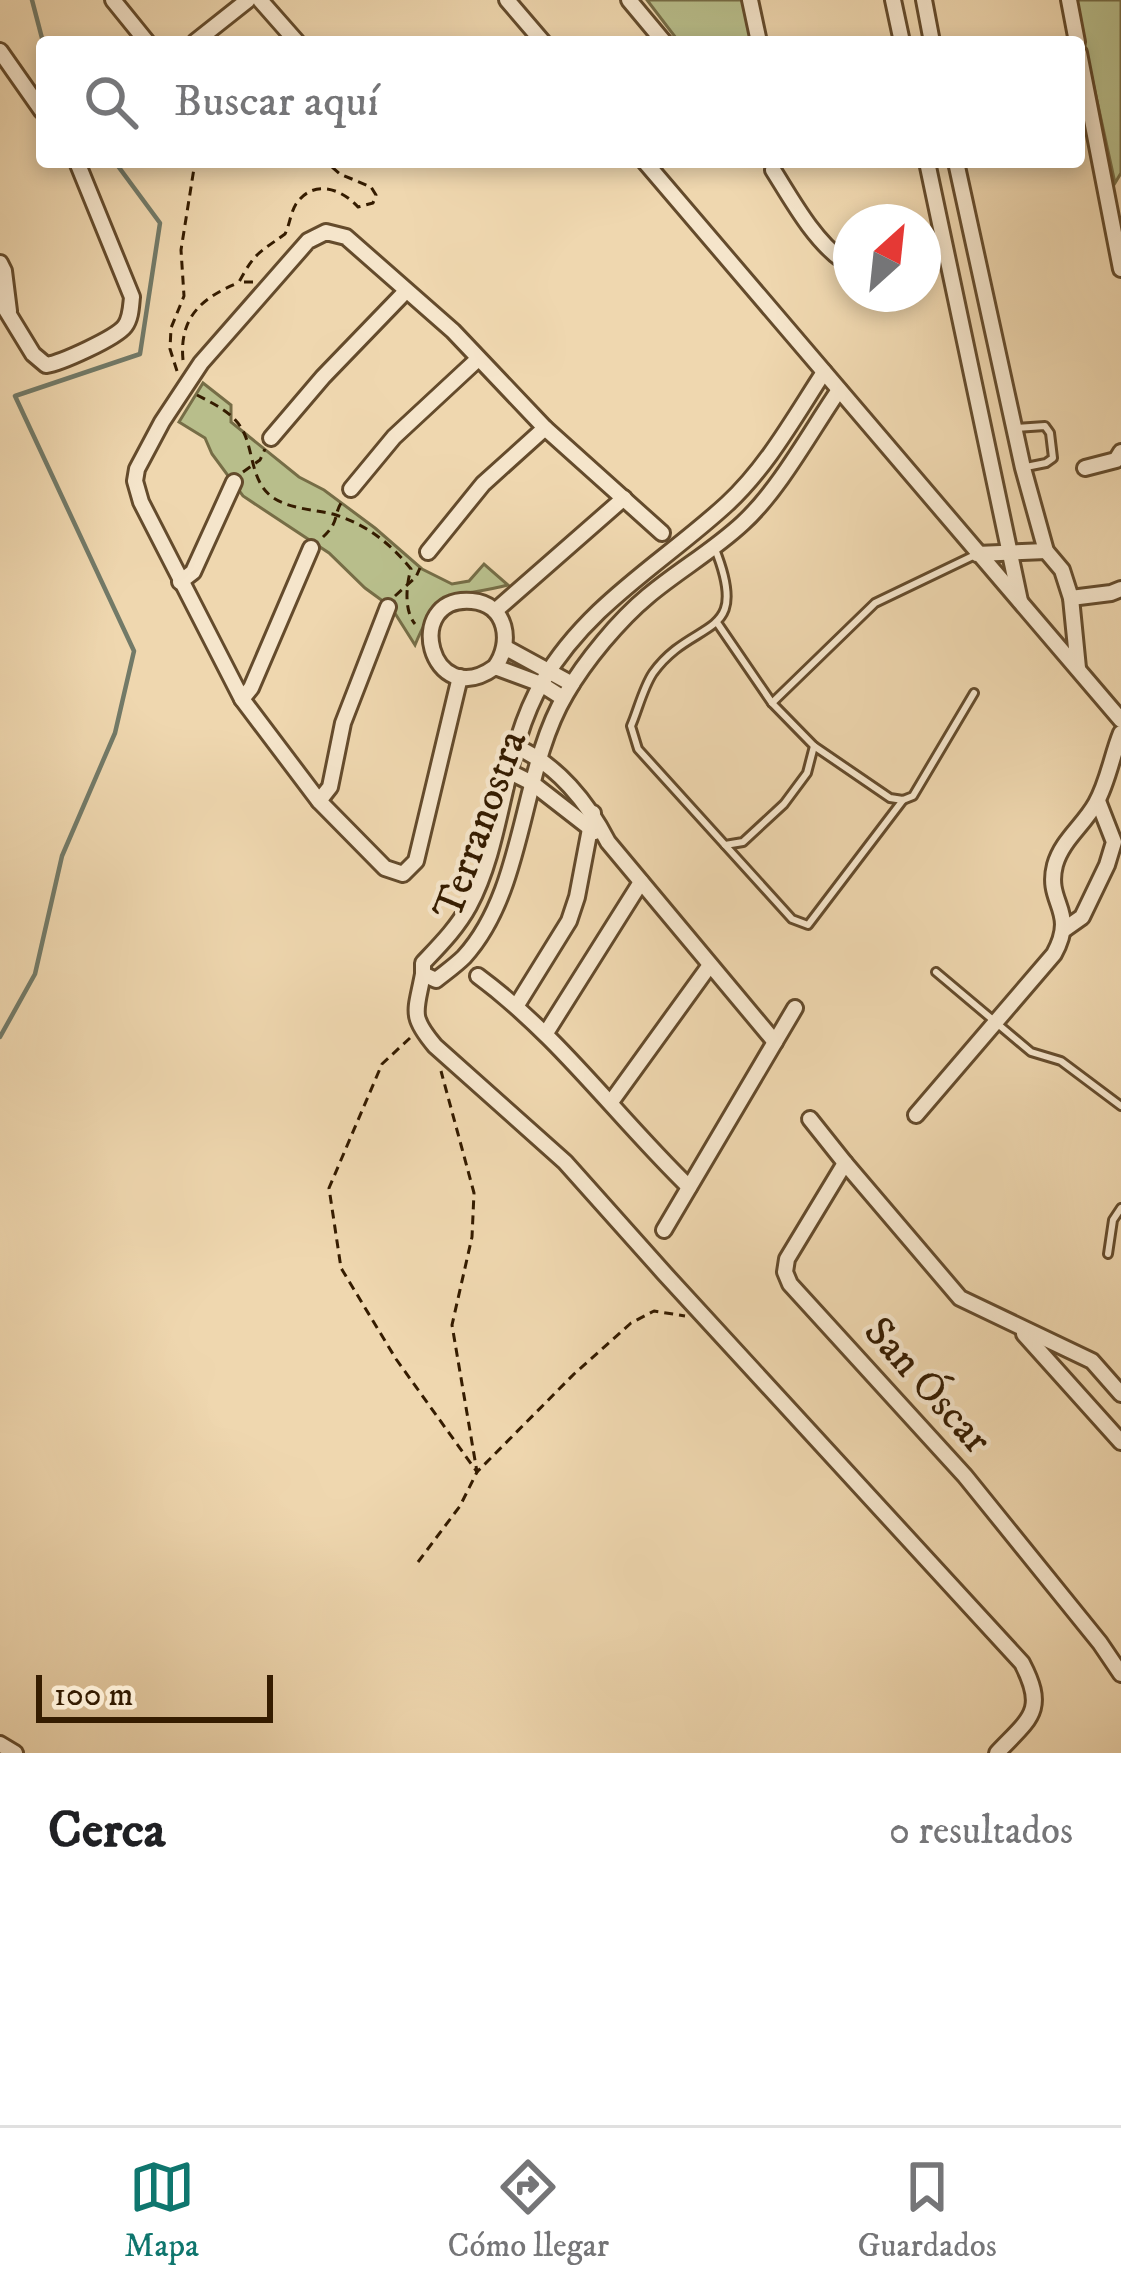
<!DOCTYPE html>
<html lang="es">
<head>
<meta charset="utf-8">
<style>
  :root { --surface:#fff; --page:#f2f2f2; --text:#202124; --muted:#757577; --line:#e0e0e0; --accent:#0f766e }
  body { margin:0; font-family:"IM FELL DW Pica",serif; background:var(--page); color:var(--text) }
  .compass { position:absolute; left:833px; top:204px; width:108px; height:108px; border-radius:50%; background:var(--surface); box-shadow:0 6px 18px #0003; rotate:27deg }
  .scale { position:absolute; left:36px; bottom:30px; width:237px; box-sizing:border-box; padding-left:12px; border:6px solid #351c00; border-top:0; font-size:33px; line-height:42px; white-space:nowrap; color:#351c00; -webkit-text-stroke:9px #f5e5cb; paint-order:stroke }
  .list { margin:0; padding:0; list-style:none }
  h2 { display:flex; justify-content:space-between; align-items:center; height:156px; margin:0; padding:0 48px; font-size:51px }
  h2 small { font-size:39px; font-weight:400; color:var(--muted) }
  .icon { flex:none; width:66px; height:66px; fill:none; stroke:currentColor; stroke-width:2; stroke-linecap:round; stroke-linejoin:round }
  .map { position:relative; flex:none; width:1121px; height:1753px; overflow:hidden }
  .search { position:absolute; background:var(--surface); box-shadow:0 6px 18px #0003; left:36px; right:36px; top:36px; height:132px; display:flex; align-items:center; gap:30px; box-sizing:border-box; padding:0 42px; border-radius:12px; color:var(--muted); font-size:45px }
  .sheet { height:372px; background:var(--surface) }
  nav { display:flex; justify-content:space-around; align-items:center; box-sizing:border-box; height:168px; border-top:3px solid var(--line); background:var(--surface); font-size:33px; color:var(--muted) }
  nav a { display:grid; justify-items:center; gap:6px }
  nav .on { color:var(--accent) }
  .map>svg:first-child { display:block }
  .green { fill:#b8be8b; stroke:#766d46; stroke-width:3 }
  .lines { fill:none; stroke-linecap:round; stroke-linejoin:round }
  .stream { stroke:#727a68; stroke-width:4.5 }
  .lane-casing { stroke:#644b2c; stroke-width:12 }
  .street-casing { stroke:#644b2c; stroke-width:20 }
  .path { stroke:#351c00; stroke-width:3; stroke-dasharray:9 6; stroke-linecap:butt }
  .lane { stroke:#f5e5cb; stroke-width:6 }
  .street { stroke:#f5e5cb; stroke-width:14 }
  .labels { text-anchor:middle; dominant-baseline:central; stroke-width:9; stroke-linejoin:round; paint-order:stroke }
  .street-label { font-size:42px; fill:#351c00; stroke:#f5e5cb }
</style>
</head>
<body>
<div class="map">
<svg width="1121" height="1753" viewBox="0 0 1121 1753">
  <rect width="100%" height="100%" fill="#efd7af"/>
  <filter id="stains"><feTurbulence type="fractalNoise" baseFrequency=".00167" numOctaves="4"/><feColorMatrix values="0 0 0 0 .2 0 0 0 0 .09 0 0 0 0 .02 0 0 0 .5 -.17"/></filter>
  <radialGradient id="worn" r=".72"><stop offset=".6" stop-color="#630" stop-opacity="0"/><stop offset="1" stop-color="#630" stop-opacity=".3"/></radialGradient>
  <g class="green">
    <polygon points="647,0 743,0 752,42 679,42"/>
    <polygon points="1075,0 1121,0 1121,173 1115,183"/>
    <path d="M203 383 231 405V422L299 477 324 490 375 528 422 569 452 584 469 581 484 564 508 585C452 600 440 583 415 645L391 607 365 588 329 553 243 496 212 454 205 438 179 422Z"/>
  </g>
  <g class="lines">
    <g class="stream">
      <polyline points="32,0 43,42"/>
      <polyline points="0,1037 35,974 62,856 115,733 134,651 15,396 140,354 160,223 115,162"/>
    </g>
    <defs>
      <g id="lane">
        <polyline points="1015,428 1045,426 1050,433 1053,458 1046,463 1026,467"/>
        <path d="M715 549C752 642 694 616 653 673 643 688 638 710 631 726L638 749 725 845 743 842 784 804 807 773 814 746 772 703 718 624"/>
        <polyline points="772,703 875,603 975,555"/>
        <polyline points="814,746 890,798 903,800 913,796 974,693"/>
        <polyline points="725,845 792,919 808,925 903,800"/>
        <polyline points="936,972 1031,1052 1061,1061 1121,1106"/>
        <polyline points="1108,1254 1113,1220 1121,1208"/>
      </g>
      <g id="street">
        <polyline points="113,0 147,42"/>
        <polyline points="260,0 297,42"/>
        <polyline points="507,0 543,42"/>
        <polyline points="629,0 664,42"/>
        <polyline points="750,0 759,42"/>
        <polyline points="893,0 902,42"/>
        <polyline points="924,0 932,42"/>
        <polyline points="1069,0 1077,42"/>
        <polyline points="195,42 248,0"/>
        <polyline points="0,51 42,111"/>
        <polyline points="1079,53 1121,269"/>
        <polyline points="645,162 1121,720"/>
        <polyline points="927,162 1020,601"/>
        <polyline points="956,162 1023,468 1046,551 1062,570 1071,598 1078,668"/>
        <path d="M773 170C792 200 813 239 842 260L851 258"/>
        <polyline points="0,263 4,271 9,311"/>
        <path d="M0 300 33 354 46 365C61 363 116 338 125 326 131 318 131 306 132 297L77 162"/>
        <path d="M824 372C794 418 767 467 727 504 664 562 587 605 543 681 502 750 505 839 469 906 457 928 440 945 423 963V974L436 980C446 972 456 965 464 957 526 889 520 771 566 694 585 661 619 620 648 596 679 570 713 551 743 523 779 490 811 431 839 390"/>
        <polyline points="271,438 323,377 406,291"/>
        <polyline points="1085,468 1116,460 1121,452"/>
        <polyline points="351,489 394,437 478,359"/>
        <polyline points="428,552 483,484 545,428"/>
        <polyline points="977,554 1046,551"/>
        <polyline points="180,582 193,572 234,482"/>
        <polyline points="1071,598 1111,593 1121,589"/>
        <polyline points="495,611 624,498"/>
        <polyline points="506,648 572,684"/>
        <path d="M495 667C513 643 507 604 472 601 401 595 430 714 495 667L541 684 563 698"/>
        <polyline points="460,677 416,861 403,874 385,868 319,801 242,699 141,502 135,481 137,469 162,422 201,363 308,241 326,232 346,237 453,331 545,428 662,533"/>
        <polyline points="242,699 251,688 311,548"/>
        <path d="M516 747C557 764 588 803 608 842L775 1042"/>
        <polyline points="508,771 532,783 595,832"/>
        <polyline points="319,801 330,787 343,723 388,607"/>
        <polyline points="1065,929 1082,917 1107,865 1114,842 1098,801"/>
        <path d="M423 974C416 1012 409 1015 435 1046L565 1162 664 1273 1022 1663C1047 1711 1030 1718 997 1753"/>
        <path d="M478 976C559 1036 617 1117 689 1187"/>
        <polyline points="517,1005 569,921 577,897 593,813"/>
        <polyline points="546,1033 641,882"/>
        <polyline points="611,1102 710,965"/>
        <path d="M916 1115 1054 954C1078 910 1045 904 1055 865 1062 840 1084 825 1096 803 1108 782 1112 755 1121 733"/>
        <polyline points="810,1119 845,1163"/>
        <polyline points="664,1230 795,1008"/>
        <polyline points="1024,1334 1121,1442"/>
        <polyline points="1121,1394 1092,1361 960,1298 845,1163 787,1259 785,1272 790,1284 965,1476 1100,1643 1121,1674"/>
        <polyline points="0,1744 15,1753"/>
      </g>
    </defs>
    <use href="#lane" class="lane-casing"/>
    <use href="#street" class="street-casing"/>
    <g class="path">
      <path d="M253 282H239C255 252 259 253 285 234 290 224 290 214 296 204 313 179 341 188 358 207L373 203 376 195 371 187 340 174 326 162"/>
      <path d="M183 360C179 318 201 298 238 283"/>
      <polyline points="177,371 170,349 171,328 184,296 181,250 195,162"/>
      <path d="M197 395C214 404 232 412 242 429 254 450 250 480 272 497 291 510 315 509 336 515 367 525 391 544 411 569 406 585 404 611 415 624"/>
      <polyline points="243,472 260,460 265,449"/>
      <path d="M323 537C341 520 332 516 343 500"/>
      <polyline points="395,596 416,577 420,568"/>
      <polyline points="410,1038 382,1064 329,1188 341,1268 396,1359 477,1472 574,1374 631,1323 654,1311 685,1316"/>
      <polyline points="418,1562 460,1506 477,1472 452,1325 472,1237 474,1193 441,1071"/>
    </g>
    <use href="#lane" class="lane"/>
    <use href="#street" class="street"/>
  </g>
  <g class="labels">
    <g class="street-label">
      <text transform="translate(481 825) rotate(-70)">Terranostra</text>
      <text transform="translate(927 1386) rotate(48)">San Óscar</text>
    </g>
  </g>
  <rect width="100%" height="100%" filter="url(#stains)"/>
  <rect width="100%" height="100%" fill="url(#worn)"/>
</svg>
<svg class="compass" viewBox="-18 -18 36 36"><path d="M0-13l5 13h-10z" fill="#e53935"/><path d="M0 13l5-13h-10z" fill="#757577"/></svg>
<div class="scale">100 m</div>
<div class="search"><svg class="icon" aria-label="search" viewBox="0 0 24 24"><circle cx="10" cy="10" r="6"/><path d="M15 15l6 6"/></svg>Buscar aquí</div>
</div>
<section class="sheet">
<h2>Cerca<small>0 resultados</small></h2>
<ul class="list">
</ul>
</section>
<nav>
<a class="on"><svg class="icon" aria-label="map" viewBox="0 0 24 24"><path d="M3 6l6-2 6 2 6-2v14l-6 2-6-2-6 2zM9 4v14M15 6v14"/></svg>Mapa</a>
<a><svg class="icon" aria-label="directions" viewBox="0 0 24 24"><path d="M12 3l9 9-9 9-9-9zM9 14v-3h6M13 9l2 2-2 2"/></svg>Cómo llegar</a>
<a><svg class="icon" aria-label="saved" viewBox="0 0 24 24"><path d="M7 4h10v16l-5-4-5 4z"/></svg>Guardados</a>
</nav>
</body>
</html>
